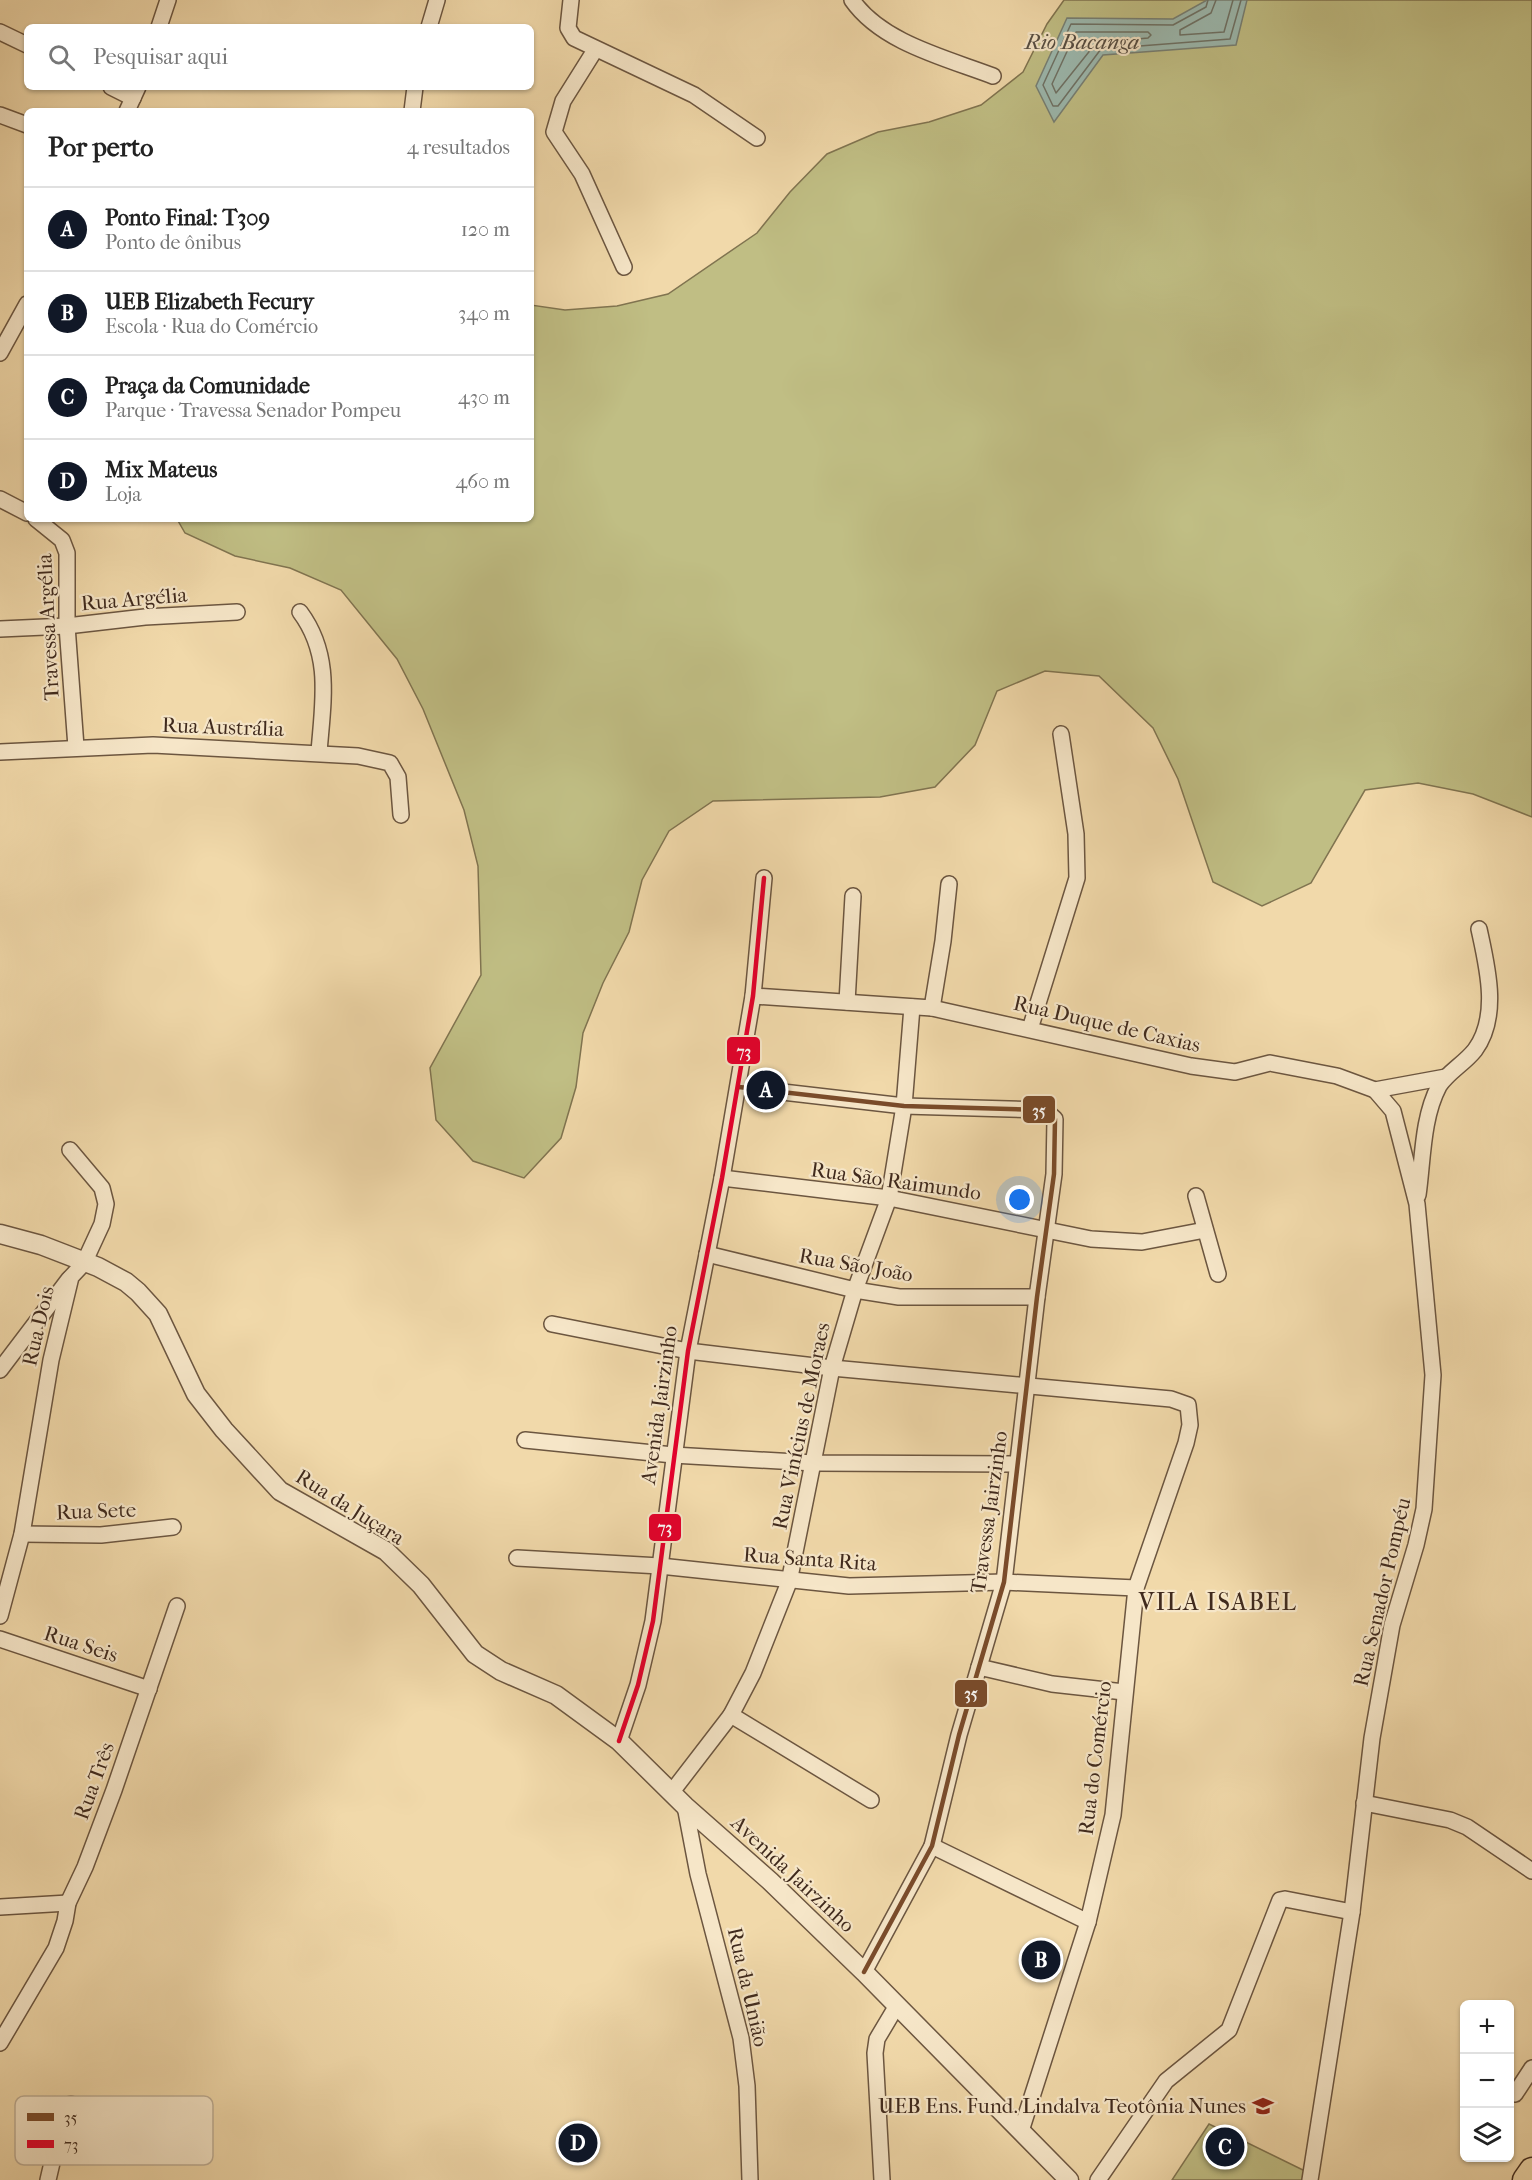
<!DOCTYPE html>
<html lang="pt">
<head>
<meta charset="utf-8">
<style>
  :root { --surface:#fff; --page:#f6f6f6; --text:#222; --muted:#767676; --line:#e0e0e0; --accent:#111827 }
  body { margin:0; font-family:"IM FELL French Canon",serif; background:var(--page); color:var(--text) }
  .controls { position:absolute; right:18px; bottom:18px; display:grid; overflow:hidden; border-radius:9px; box-shadow:0 2px 4px #0004 }
  .controls button { width:54px; height:54px; display:grid; place-items:center; padding:0; border:0; border-bottom:2px solid var(--line); background:var(--surface); color:var(--text); font:30px sans-serif }
  .you { position:absolute; left:1020px; top:1200px; width:21px; height:21px; margin:-15px; border:4px solid #fff; border-radius:50%; background:#1a73e8; box-shadow:0 0 0 9px #1a73e833 }
  .badge { display:grid; place-items:center; width:39px; height:39px; border-radius:50%; background:var(--accent); color:#fff; font-size:20px; font-weight:700 }
  .pin { position:absolute; translate:-50% -50%; border:3px solid #fff; box-shadow:0 2px 6px #0006 }
  .list { margin:0; padding:0; list-style:none }
  h2 { display:flex; justify-content:space-between; align-items:center; height:78px; margin:0; padding:0 24px; font-size:26px }
  h2 small { font-size:20px; font-weight:400; color:var(--muted) }
  .list li { display:grid; grid-template-columns:39px 1fr auto; gap:18px; align-items:center; box-sizing:border-box; height:84px; padding:0 24px; border-top:2px solid var(--line) }
  .list b { display:block; font-size:22px; white-space:nowrap }
  .list p { margin:0; font-size:20px; white-space:nowrap; color:var(--muted) }
  .list em { font-size:20px; font-style:normal; color:var(--muted) }
  .icon { flex:none; width:33px; height:33px; fill:none; stroke:currentColor; stroke-width:2; stroke-linecap:round; stroke-linejoin:round }
  .map { position:relative; flex:none; width:1532px; height:2180px; overflow:hidden }
  .search { position:absolute; background:var(--surface); box-shadow:0 2px 4px #0004; left:24px; top:24px; width:510px; height:66px; display:flex; align-items:center; gap:15px; box-sizing:border-box; padding:0 21px; border-radius:9px; color:var(--muted); font-size:22px }
  .panel { position:absolute; background:var(--surface); box-shadow:0 2px 4px #0004; left:24px; top:108px; width:510px; height:414px; border-radius:9px }
  .map>svg:first-child { display:block }
  .green { fill:#c0be84; stroke:#807450; stroke-width:1.5 }
  .water { fill:#9cb9af; stroke:#778075; stroke-width:1.5 }
  .lines { fill:none; stroke-linecap:round; stroke-linejoin:round }
  .shore { stroke:#6e7266; stroke-width:1.5 }
  .minor-casing { stroke:#6c5640; stroke-width:18 }
  .tertiary-casing { stroke:#6c5640; stroke-width:21 }
  .trunk-casing { stroke:#402a1d; stroke-width:27 }
  .minor { stroke:#f6e6c8; stroke-width:15 }
  .tertiary { stroke:#f6e6c8; stroke-width:18 }
  .trunk { stroke:#f1d9aa; stroke-width:24 }
  .bus-1-casing { stroke:#f6e6c8; stroke-width:9 }
  .bus-2-casing { stroke:#f6e6c8; stroke-width:9 }
  .bus-1 { stroke:#7a4b2a; stroke-width:4.5 }
  .bus-2 { stroke:#e4002b; stroke-width:4.5 }
  .labels { text-anchor:middle; dominant-baseline:central; stroke-width:4.5; stroke-linejoin:round; paint-order:stroke }
  .street-label { font-size:21px; fill:#402a1d; stroke:#f6e6c8 }
  .poi-label { font-size:21px; fill:#402a1d; stroke:#f6e6c8; text-anchor:end }
  .water-label { font-size:22px; font-style:italic; fill:#574e42; stroke:#f6e6c8 }
  .quarter-label { font-size:24px; letter-spacing:1.5px; fill:#402a1d; stroke:#f6e6c8 }
  .key { fill:#f6e6c8; stroke:#bfae95; stroke-width:1.5 }
  .key-label { font-size:16px; fill:#402a1d }
  .line-badge { stroke:#f6e6c8; stroke-width:2 }
  .badge-label { font-size:16px; text-anchor:middle; font-weight:bold; fill:#fff }
</style>
</head>
<body>
<div class="map">
<svg width="1532" height="2180" viewBox="0 0 1532 2180">
  <rect width="100%" height="100%" fill="#f1d9aa"/>
  <filter id="stains"><feTurbulence type="fractalNoise" baseFrequency=".00333" numOctaves="4"/><feColorMatrix values="0 0 0 0 .2 0 0 0 0 .09 0 0 0 0 .02 0 0 0 .5 -.17"/></filter>
  <radialGradient id="worn" r=".72"><stop offset=".6" stop-color="#630" stop-opacity="0"/><stop offset="1" stop-color="#630" stop-opacity=".3"/></radialGradient>
  <g class="green">
    <polygon points="1064,0 1532,0 1532,817 1473,794 1418,783 1365,790 1311,883 1262,906 1213,882 1178,779 1153,728 1099,676 1045,671 997,691 975,745 935,787 880,797 713,801 669,831 642,880 629,932 603,983 583,1033 576,1087 561,1138 524,1178 473,1161 436,1120 430,1068 481,975 478,866 464,810 423,709 397,659 341,590 290,568 235,556 185,533 177,519 531,519 531,305 565,310 617,306 668,294 757,233 790,192 827,154 878,132 929,122 981,105 1023,72 1047,24"/>
    <polygon points="1209,2124 1305,2171 1304,2180 1172,2180"/>
  </g>
  <polygon class="water" points="1207,0 1247,0 1236,45 1103,55 1054,122 1036,86 1067,18 1173,19"/>
  <g class="lines">
    <g class="shore">
      <polyline points="1208,0 1206,7 1173,25 1071,24 1043,85 1053,106 1058,106 1101,49 1230,39 1241,0"/>
      <polyline points="1216,0 1211,13 1180,30 1180,35 1224,32 1233,0"/>
      <polygon points="1076,32 1148,32 1151,35 1148,38 1096,43 1056,93 1052,84"/>
    </g>
    <defs>
      <g id="minor">
        <polyline points="571,0 568,28 574,38 694,95 757,138"/>
        <path d="M852 0C882 43 946 58 993 76"/>
        <polyline points="159,27 168,0"/>
        <polyline points="429,27 437,0"/>
        <polyline points="0,32 27,45"/>
        <polyline points="595,50 563,101 554,132 582,174 624,267"/>
        <polyline points="111,87 133,98"/>
        <polyline points="127,111 138,87"/>
        <polyline points="412,111 415,87"/>
        <polyline points="0,115 27,125"/>
        <polyline points="0,353 27,304"/>
        <polyline points="0,499 27,513"/>
        <polyline points="36,519 62,540 67,553 67,626 76,747"/>
        <path d="M300 612C332 655 323 701 319 752"/>
        <polyline points="0,629 67,626 145,617 237,612"/>
        <polyline points="0,752 153,745 358,756 390,763 398,777 401,815"/>
        <polyline points="753,996 932,1008 1191,1066 1235,1072 1270,1063 1337,1076 1375,1090 1446,1077"/>
        <polyline points="847,1002 853,896"/>
        <polyline points="932,1008 943,941 949,884"/>
        <polyline points="1030,1029 1077,878 1076,834 1061,734"/>
        <polyline points="739,1087 904,1106 1045,1110 1055,1119 1054,1174 1037,1297 1004,1582 959,1735 932,1846 864,1972"/>
        <polyline points="722,1178 889,1198 1091,1239 1142,1242 1205,1230"/>
        <path d="M1418 1195C1423 1160 1422 1118 1439 1086 1448 1072 1464 1064 1475 1050 1500 1016 1487 966 1479 929"/>
        <polyline points="1196,1196 1218,1274"/>
        <polyline points="707,1254 855,1290 899,1297 1037,1297"/>
        <polyline points="552,1324 688,1351 832,1368 1171,1399 1188,1405 1190,1425 1186,1443 1136,1588 1113,1815 1088,1922 1021,2131"/>
        <polyline points="0,1370 69,1279"/>
        <polyline points="525,1440 673,1455 814,1463 1016,1464"/>
        <polyline points="22,1534 101,1535 173,1527"/>
        <polyline points="517,1558 660,1566 849,1586 1004,1582 1136,1588"/>
        <polyline points="0,1616 22,1534 51,1360 71,1277 84,1263 102,1224 106,1204 102,1188 70,1150"/>
        <polyline points="0,1639 149,1689"/>
        <polyline points="979,1667 1052,1684 1124,1692"/>
        <polyline points="731,1715 871,1800"/>
        <polyline points="619,1741 638,1685 653,1621 688,1351 722,1178 753,996 764,878"/>
        <polyline points="671,1793 731,1715 753,1673 789,1582 832,1368 855,1290 889,1198 904,1106 912,1007"/>
        <polyline points="1364,1803 1450,1820 1467,1827 1532,1871"/>
        <polyline points="685,1806 698,1874 741,2038 747,2086 750,2180"/>
        <polyline points="932,1846 1088,1922"/>
        <polyline points="0,1907 68,1903"/>
        <polyline points="0,2043 56,1948 65,1921 68,1903 85,1867 114,1790 177,1606"/>
        <polyline points="1515,2094 1532,2068"/>
        <polyline points="48,2180 58,2137 71,2104"/>
        <polyline points="882,2180 875,2053 877,2039 896,2007"/>
        <polyline points="1098,2180 1166,2081 1229,2030 1280,1900 1285,1899 1352,1912"/>
        <polyline points="1310,2180 1352,1912 1372,1738 1392,1625 1416,1545 1424,1509 1433,1375 1417,1204 1393,1111 1375,1090"/>
      </g>
      <polyline id="tertiary" points="0,1234 41,1245 98,1267 126,1282 138,1292 158,1314 196,1394 224,1430 280,1491 386,1551 421,1585 475,1654 501,1671 556,1695 619,1741 685,1806 770,1881 864,1972 1069,2180"/>
      <polyline id="trunk" points="1525,2180 1532,2170"/>
    </defs>
    <use href="#minor" class="minor-casing"/>
    <use href="#tertiary" class="tertiary-casing"/>
    <use href="#trunk" class="trunk-casing"/>
    <use href="#minor" class="minor"/>
    <use href="#tertiary" class="tertiary"/>
    <use href="#trunk" class="trunk"/>
    <defs>
      <polyline id="bus-1" points="739,1087 904,1106 1045,1110 1055,1119 1054,1174 1037,1297 1004,1582 959,1735 932,1846 864,1972"/>
      <polyline id="bus-2" points="619,1741 638,1685 653,1621 688,1351 722,1178 753,996 764,878"/>
    </defs>
    <use href="#bus-1" class="bus-1-casing"/>
    <use href="#bus-2" class="bus-2-casing"/>
    <use href="#bus-1" class="bus-1"/>
    <use href="#bus-2" class="bus-2"/>
  </g>
  <defs>
    <symbol id="school-bare" viewBox="-9 -9 18 18"><path d="M0-5L7-2L0 1L-7-2ZM-4 1L0 2.5L4 1V4Q0 6-4 4Z" fill="#8f2418" stroke="#f6e6c8" stroke-width="2.5" paint-order="stroke"/></symbol>
  </defs>
  <g fill-rule="evenodd">
    <use href="#school-bare" x="1248" y="2091" width="30" height="30"/>
  </g>
  <g class="labels">
    <g class="street-label">
      <text transform="translate(134 599) rotate(-5)">Rua Argélia</text>
      <text transform="translate(48 627) rotate(-93)">Travessa Argélia</text>
      <text transform="translate(223 727) rotate(2)">Rua Austrália</text>
      <text transform="translate(1107 1024) rotate(13)">Rua Duque de Caxias</text>
      <text transform="translate(896 1181) rotate(8)">Rua São Raimundo</text>
      <text transform="translate(856 1265) rotate(10)">Rua São João</text>
      <text transform="translate(38 1326) rotate(-77)">Rua Dois</text>
      <text transform="translate(659 1405) rotate(-82)">Avenida Jairzinho</text>
      <text transform="translate(801 1426) rotate(-78)">Rua Vinícius de Moraes</text>
      <text transform="translate(350 1507) rotate(32)">Rua da Juçara</text>
      <text transform="translate(96 1511) rotate(-2)">Rua Sete</text>
      <text transform="translate(989 1512) rotate(-82)">Travessa Jairzinho</text>
      <text transform="translate(810 1559) rotate(4)">Rua Santa Rita</text>
      <text transform="translate(1382 1592) rotate(-77)">Rua Senador Pompéu</text>
      <text transform="translate(81 1644) rotate(18)">Rua Seis</text>
      <text transform="translate(1095 1758) rotate(-83)">Rua do Comércio</text>
      <text transform="translate(94 1781) rotate(-70)">Rua Três</text>
      <text transform="translate(793 1874) rotate(43)">Avenida Jairzinho</text>
      <text transform="translate(748 1987) rotate(77)">Rua da União</text>
    </g>
    <g class="poi-label">
      <text x="1246" y="2106">UEB Ens. Fund. Lindalva Teotônia Nunes</text>
    </g>
    <g class="water-label">
      <text x="1082" y="42">Rio Bacanga</text>
    </g>
    <g class="quarter-label">
      <text x="1218" y="1602">VILA ISABEL</text>
    </g>
  </g>
  <rect x="15" y="2096" width="198" height="69" rx="9" class="key"/>
  <rect x="27" y="2113" width="27" height="8" fill="#7a4b2a"/>
  <rect x="27" y="2140" width="27" height="8" fill="#e4002b"/>
  <g class="key-label">
    <text x="64" y="2123">35</text>
    <text x="64" y="2150">73</text>
  </g>
  <g class="line-badge">
    <rect x="726" y="1036" width="35" height="29" rx="6" fill="#e4002b"/>
    <rect x="1022" y="1095" width="34" height="29" rx="6" fill="#7a4b2a"/>
    <rect x="648" y="1513" width="34" height="29" rx="6" fill="#e4002b"/>
    <rect x="954" y="1679" width="34" height="29" rx="6" fill="#7a4b2a"/>
  </g>
  <g class="badge-label">
    <text x="744" y="1057">73</text>
    <text x="1039" y="1116">35</text>
    <text x="665" y="1533">73</text>
    <text x="971" y="1699">35</text>
  </g>
  <rect width="100%" height="100%" filter="url(#stains)"/>
  <rect width="100%" height="100%" fill="url(#worn)"/>
</svg>
<div class="controls">
<button>+</button>
<button>−</button>
<button><svg class="icon" aria-label="layers" viewBox="0 0 24 24"><path d="M12 4l9 5-9 5-9-5zM3 14l9 5 9-5"/></svg></button>
</div>
<div class="you"></div>
<div class="pin badge" style="left:766px;top:1090px">A</div>
<div class="pin badge" style="left:1041px;top:1960px">B</div>
<div class="pin badge" style="left:1225px;top:2147px">C</div>
<div class="pin badge" style="left:578px;top:2143px">D</div>
<div class="search"><svg class="icon" aria-label="search" viewBox="0 0 24 24"><circle cx="10" cy="10" r="6"/><path d="M15 15l6 6"/></svg>Pesquisar aqui</div>
<section class="panel">
<h2>Por perto<small>4 resultados</small></h2>
<ul class="list">
<li><span class="badge">A</span><div><b>Ponto Final: T309</b><p>Ponto de ônibus</p></div><em>120 m</em></li>
<li><span class="badge">B</span><div><b>UEB Elizabeth Fecury</b><p>Escola · Rua do Comércio</p></div><em>340 m</em></li>
<li><span class="badge">C</span><div><b>Praça da Comunidade</b><p>Parque · Travessa Senador Pompeu</p></div><em>430 m</em></li>
<li><span class="badge">D</span><div><b>Mix Mateus</b><p>Loja</p></div><em>460 m</em></li>
</ul>
</section>
</div>
</body>
</html>
